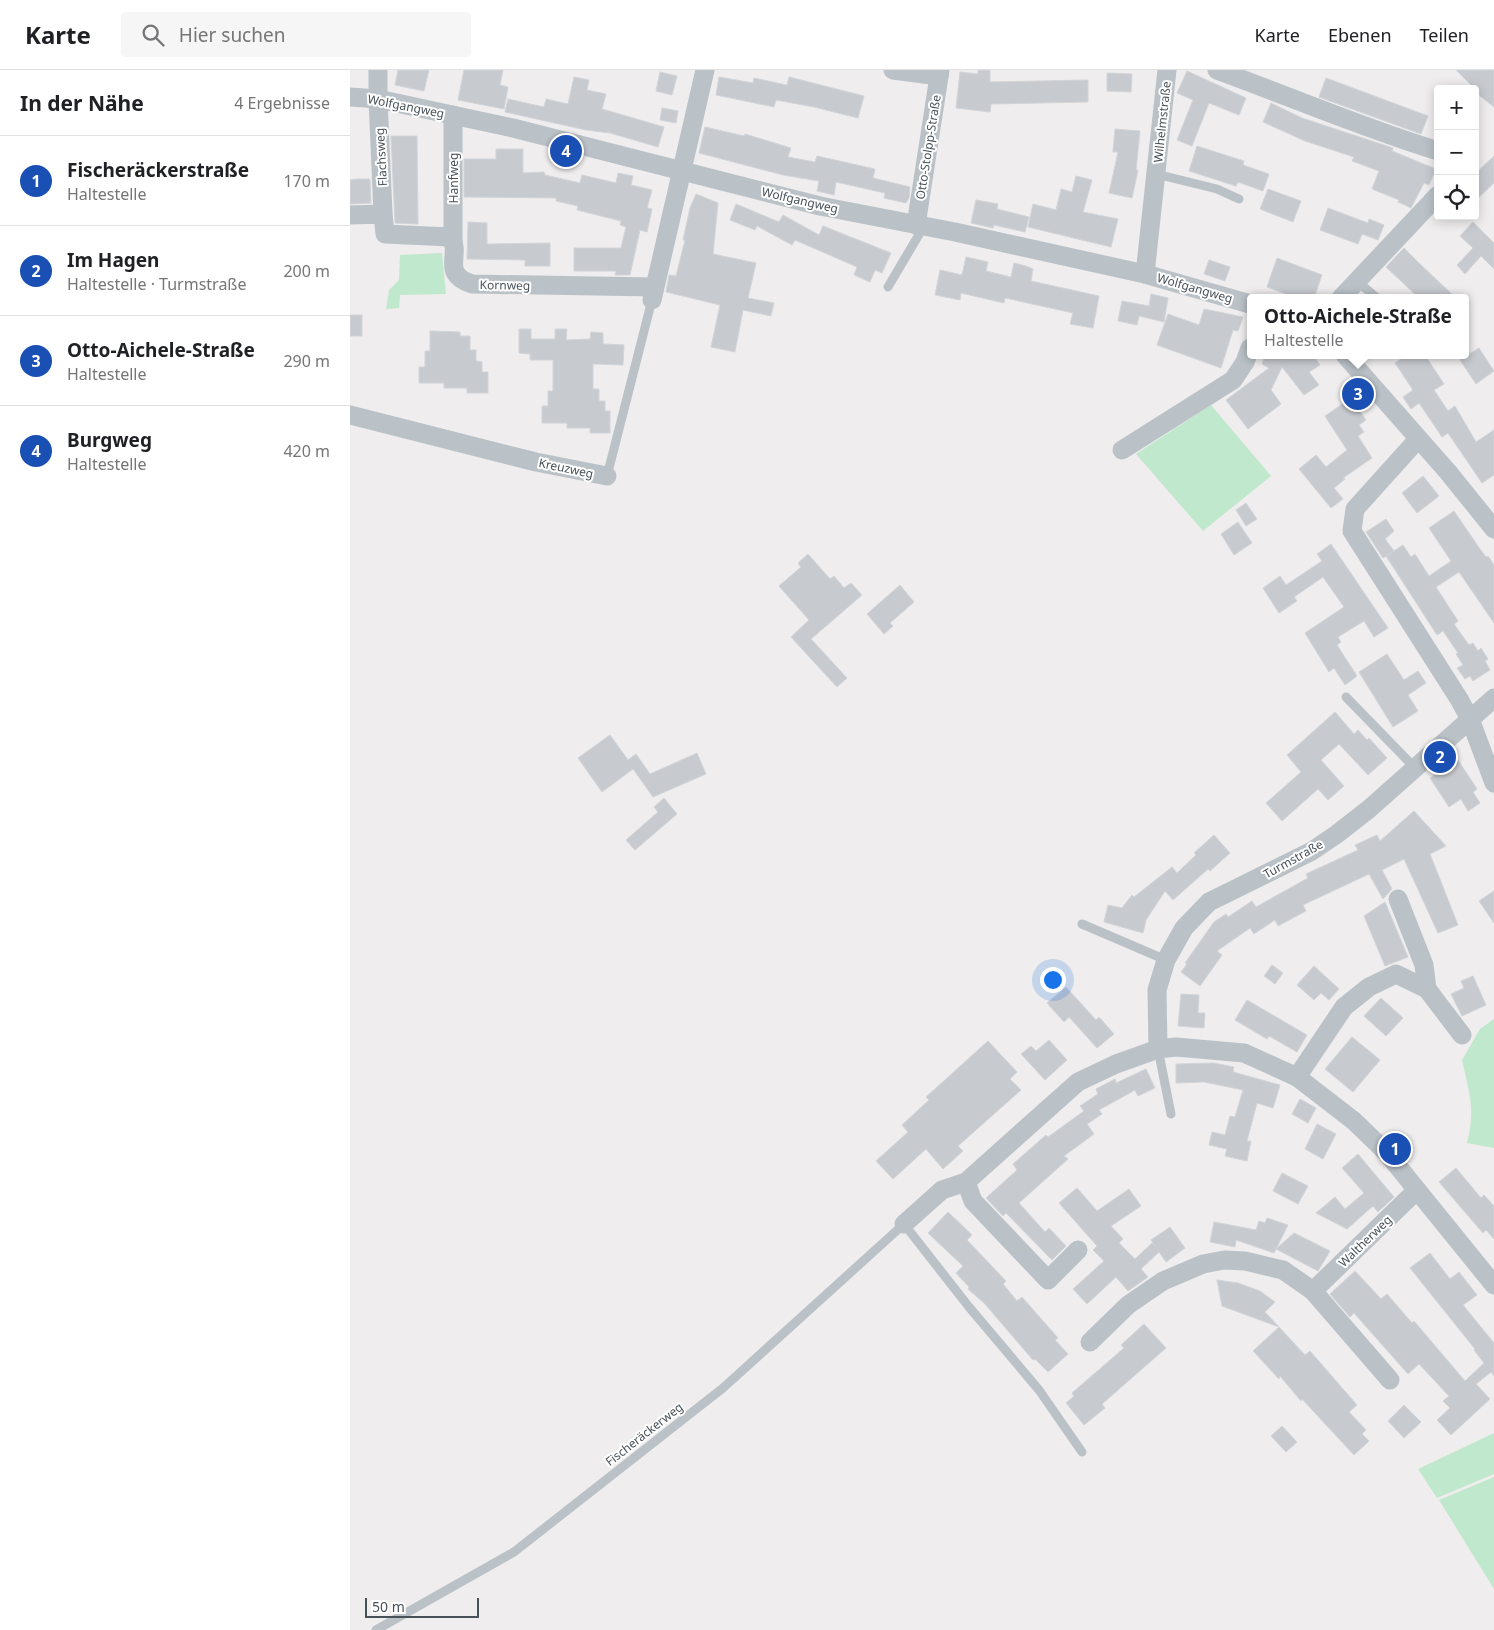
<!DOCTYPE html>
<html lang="de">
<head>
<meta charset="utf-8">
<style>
  :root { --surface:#fff; --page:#f6f6f6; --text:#202124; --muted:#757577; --line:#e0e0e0; --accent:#111827 }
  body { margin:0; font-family:"Noto Sans",sans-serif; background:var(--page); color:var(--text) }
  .controls { position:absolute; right:15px; top:15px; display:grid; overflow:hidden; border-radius:5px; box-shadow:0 2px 12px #0003 }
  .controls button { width:45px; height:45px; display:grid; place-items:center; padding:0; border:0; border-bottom:1px solid var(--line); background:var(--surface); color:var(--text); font:25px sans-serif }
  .scale { position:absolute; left:15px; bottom:12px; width:114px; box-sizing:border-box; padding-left:5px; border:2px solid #475158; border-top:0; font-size:14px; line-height:18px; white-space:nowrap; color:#475158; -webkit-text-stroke:4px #fff; paint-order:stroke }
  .you { position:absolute; left:702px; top:909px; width:18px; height:18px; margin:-12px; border:4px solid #fff; border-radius:50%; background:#1a73e8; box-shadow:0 0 0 8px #1a73e833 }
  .badge { display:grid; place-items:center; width:32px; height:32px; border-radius:50%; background:var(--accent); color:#fff; font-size:16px; font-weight:700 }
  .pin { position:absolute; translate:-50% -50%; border:2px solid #fff; box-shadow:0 1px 5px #0006 }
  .popup { position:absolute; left:897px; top:224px; width:222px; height:65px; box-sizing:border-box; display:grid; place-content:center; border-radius:5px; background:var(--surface); filter:drop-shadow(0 1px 4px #0005); font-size:16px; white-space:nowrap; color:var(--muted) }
  .popup b { font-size:19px; color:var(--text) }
  .popup::after { content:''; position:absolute; left:50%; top:100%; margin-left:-10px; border:10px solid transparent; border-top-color:var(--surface) }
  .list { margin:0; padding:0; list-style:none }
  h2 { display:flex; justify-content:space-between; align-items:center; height:65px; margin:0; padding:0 20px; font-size:21px }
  h2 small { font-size:16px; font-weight:400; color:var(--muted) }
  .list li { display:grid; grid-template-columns:32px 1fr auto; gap:15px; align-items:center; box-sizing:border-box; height:90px; padding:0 20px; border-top:1px solid var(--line) }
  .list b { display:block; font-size:19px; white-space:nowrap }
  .list p { margin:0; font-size:16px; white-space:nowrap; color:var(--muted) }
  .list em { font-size:16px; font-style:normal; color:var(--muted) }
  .icon { flex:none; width:28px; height:28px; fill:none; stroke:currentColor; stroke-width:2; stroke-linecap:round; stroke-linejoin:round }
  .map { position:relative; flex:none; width:1144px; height:1560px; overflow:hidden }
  header { display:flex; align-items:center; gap:30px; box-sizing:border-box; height:70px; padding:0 25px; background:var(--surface); border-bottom:1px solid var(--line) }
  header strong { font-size:24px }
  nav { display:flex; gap:28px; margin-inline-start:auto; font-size:18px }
  .search { width:350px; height:45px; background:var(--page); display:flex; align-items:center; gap:12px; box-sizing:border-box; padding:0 18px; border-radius:5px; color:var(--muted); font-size:19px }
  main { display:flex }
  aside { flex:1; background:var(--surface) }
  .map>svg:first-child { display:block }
  .green { fill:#c0e8cd }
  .building { fill:#c7cacf; stroke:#d1d4d8 }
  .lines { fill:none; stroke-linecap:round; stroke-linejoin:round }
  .service { stroke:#bac2c8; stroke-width:9 }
  .minor { stroke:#bac2c8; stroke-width:19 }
  .labels { text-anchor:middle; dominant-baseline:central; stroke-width:4; stroke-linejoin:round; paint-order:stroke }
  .street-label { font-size:12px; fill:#475158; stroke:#fff }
</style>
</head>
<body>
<header>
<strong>Karte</strong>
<div class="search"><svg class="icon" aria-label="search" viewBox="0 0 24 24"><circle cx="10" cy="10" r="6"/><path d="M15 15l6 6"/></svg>Hier suchen</div>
<nav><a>Karte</a><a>Ebenen</a><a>Teilen</a></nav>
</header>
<main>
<aside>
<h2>In der Nähe<small>4 Ergebnisse</small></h2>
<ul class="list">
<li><span class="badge" style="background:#1a4fb4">1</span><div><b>Fischeräckerstraße</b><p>Haltestelle</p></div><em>170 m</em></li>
<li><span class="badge" style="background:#1a4fb4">2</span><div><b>Im Hagen</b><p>Haltestelle · Turmstraße</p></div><em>200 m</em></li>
<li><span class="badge" style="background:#1a4fb4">3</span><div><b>Otto-Aichele-Straße</b><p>Haltestelle</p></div><em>290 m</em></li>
<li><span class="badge" style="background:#1a4fb4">4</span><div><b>Burgweg</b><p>Haltestelle</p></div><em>420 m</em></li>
</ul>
</aside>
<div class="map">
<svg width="1144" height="1560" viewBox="0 0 1144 1560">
  <rect width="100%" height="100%" fill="#efeded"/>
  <g class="green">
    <polygon points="92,183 96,224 50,225 49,238 36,239 39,220 49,210 50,185"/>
    <polygon points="861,335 921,406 853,461 786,384"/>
    <path d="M1144 949V1078L1117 1073C1126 1040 1119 1022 1112 990L1130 959Z"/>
    <polygon points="1144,1363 1144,1404 1087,1428 1068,1399"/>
    <polygon points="1144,1407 1144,1519 1089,1430"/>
  </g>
  <g class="building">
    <polygon points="48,0 79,0 74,21 45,15"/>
    <polygon points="114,0 153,0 150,15 158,17 154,39 108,30"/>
    <polygon points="628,0 640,0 640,12 738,10 738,32 641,34 640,42 606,38 610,2 628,4"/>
    <polygon points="1106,0 1144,0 1144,37 1125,22 1125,19"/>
    <polygon points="837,1 896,28 889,45 859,33 842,76 827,70 843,30 827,23"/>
    <polygon points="310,2 327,6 322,25 306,21"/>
    <polygon points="757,3 782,4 781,22 757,21"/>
    <polygon points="224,7 239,10 237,20 256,24 252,39 314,57 308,77 260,63 236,60 155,42 158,29 194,37 196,29 218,34"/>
    <polygon points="369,7 403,13 404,8 437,15 439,7 514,26 508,48 464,37 426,30 424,37 366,25"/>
    <polygon points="976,8 1078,46 1071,64 969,27"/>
    <polygon points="921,33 952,48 1043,78 1042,81 1086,99 1079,115 1074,113 1061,138 1048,132 1049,130 1022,119 1029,101 1002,91 1004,87 955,71 913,52"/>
    <polygon points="312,38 328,41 326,53 310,50"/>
    <polygon points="355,57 394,66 395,64 441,78 438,87 465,92 467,86 525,99 523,108 560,117 559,128 556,133 534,128 535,123 486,112 484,125 467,121 469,111 433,105 349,83"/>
    <polygon points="765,59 790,61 786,100 788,100 782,128 759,123 768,82 763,82"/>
    <polygon points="41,66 67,66 68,154 45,153"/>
    <polygon points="847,76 894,91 893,95 919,104 913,121 888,112 886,116 839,101"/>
    <polygon points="146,79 173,79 173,103 194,102 195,105 230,113 232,105 266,113 268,103 283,106 281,115 302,120 297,138 302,139 297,162 290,160 280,205 265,205 266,201 224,201 224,178 271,178 276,157 270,155 271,151 227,140 228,136 206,131 206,128 114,127 114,89 146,89"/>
    <polygon points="1144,86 1144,113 1125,131 1125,104"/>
    <polygon points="726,106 742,110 733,142 768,149 761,177 678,157 683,134 706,140 711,119 722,122"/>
    <polygon points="8,109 20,109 21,133 0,134 0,110"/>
    <polygon points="918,119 951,131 943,152 910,139"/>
    <polygon points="346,124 368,133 363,184 406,193 398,228 424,233 421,246 393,240 385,282 361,277 370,235 316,222 319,205 326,206 335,170 333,170 340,138"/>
    <polygon points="626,130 648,134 647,139 679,147 675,162 644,155 643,158 621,153"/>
    <polygon points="386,134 429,152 433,145 469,165 473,156 541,183 532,203 525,200 520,212 504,205 507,197 445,170 442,175 407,156 405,160 380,150"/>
    <polygon points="978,138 1018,153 1019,149 1034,155 1028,170 1012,164 1008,174 970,160"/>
    <polygon points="118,152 137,153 137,174 200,173 200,196 175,196 175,190 117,189"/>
    <polygon points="1123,152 1144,173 1144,199 1131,186 1115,204 1107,195 1123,178 1110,166"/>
    <polygon points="1054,178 1070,194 1106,228 1069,228 1036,197"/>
    <polygon points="616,187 638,192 636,201 661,207 664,193 676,196 683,199 681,211 749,226 743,258 720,254 723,243 655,228 654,233 611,223 610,230 585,225 590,200 612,205"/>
    <polygon points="927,188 972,205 964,228 947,228 917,217"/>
    <polygon points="859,190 880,197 875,211 854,204"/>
    <polygon points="801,224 818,228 814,252 789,246 787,255 768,251 772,231 799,236"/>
    <polygon points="854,239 893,247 888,261 883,260 871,298 807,275 818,244 849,255"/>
    <rect x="0" y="245" width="12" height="21"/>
    <polygon points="169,259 181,259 181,269 205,269 205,259 217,259 216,270 240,269 241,262 253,263 253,274 274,275 273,295 243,294 243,319 249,319 249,331 255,331 255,341 260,341 260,363 240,363 240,358 217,358 217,353 192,353 192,336 198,336 198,321 203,321 203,290 180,290 180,284 169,283"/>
    <polygon points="80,261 110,262 110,266 120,266 120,280 126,280 126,291 132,292 132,302 138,302 138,323 117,323 117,318 94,318 94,313 69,313 69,297 75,297 75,281 80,281"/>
    <polygon points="1129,278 1144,301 1126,314 1110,290"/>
    <polygon points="915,285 963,285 970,295 959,302 969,315 954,325 932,297 921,320 931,334 898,359 876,330 919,298 912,294"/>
    <polygon points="1057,285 1075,285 1094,314 1084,320 1098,341 1105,336 1126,372 1144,360 1144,405 1132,413 1098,363 1092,367 1069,333 1061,339 1053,327 1063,320 1045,293"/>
    <polygon points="1001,328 1016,350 1009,355 1014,362 1008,366 1022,388 993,408 995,409 984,418 993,429 981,438 949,399 966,385 976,397 997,380 975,346"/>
    <polygon points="1073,406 1089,426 1067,443 1052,423"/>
    <polygon points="896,433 907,449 896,456 886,440"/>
    <polygon points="1104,441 1130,479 1136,487 1138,486 1144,495 1144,553 1109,502 1086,517 1108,551 1104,554 1119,575 1123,573 1128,581 1131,578 1138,589 1135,591 1140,600 1123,611 1120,606 1115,609 1107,598 1113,595 1106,584 1108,583 1093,561 1087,565 1036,486 1053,475 1061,487 1065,484 1079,506 1101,491 1079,458"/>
    <polygon points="1036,449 1044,461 1035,469 1044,481 1033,488 1016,462"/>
    <polygon points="888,452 902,473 884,485 871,464"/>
    <polygon points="981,474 1038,558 1024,567 1014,551 988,567 991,572 987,575 1007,606 995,615 984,598 979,602 955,563 994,537 973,507 944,527 947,531 929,543 913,518 930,506 936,515 972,491 967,484"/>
    <polygon points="458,484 480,509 484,506 494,518 501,513 512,525 461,569 497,608 487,617 441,567 459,550 429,516 451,497 448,493"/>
    <polygon points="550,515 564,532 540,553 543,556 534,564 517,544"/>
    <polygon points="1037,584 1054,610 1068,601 1076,613 1058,625 1068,641 1043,657 1009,602"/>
    <polygon points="985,642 1004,664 1008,660 1017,670 1019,668 1037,688 1018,705 989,674 971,690 994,716 978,730 968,719 932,751 916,733 951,702 937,685"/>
    <polygon points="260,665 278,690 286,684 300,704 347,683 356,704 303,727 283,699 252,722 228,688"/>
    <polygon points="1108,690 1127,719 1123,722 1130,733 1118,741 1111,729 1099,737 1080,708"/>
    <polygon points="314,728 327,744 285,780 276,770 308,742 304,737"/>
    <polygon points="1064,741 1096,776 1080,784 1108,855 1088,863 1054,789 1032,800 1042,819 1033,829 1019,804 953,835 956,841 928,856 925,850 904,864 900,858 867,881 872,885 850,916 831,902 837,894 835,893 864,852 876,844 878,847 902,831 906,837 958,808 956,804 1008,780 1005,775 1027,765 1030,771"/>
    <polygon points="864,765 880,783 860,801 858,799 823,830 815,821 796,850 793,863 754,852 758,835 772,838 782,825 784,827 822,797 827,803 846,785 844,783"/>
    <polygon points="1144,821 1144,853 1129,831"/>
    <polygon points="1035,832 1058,887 1035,896 1014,846"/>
    <polygon points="922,895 933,903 925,914 914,906"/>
    <polygon points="964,896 989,919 979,930 971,923 964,930 947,915"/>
    <polygon points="1123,906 1136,935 1112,946 1101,924 1114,918 1111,911"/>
    <polygon points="716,917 746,950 749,947 764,964 747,978 719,947 714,952 697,933"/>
    <polygon points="831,924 849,925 848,943 855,943 854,958 828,956"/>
    <polygon points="1031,928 1053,948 1036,966 1014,946"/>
    <polygon points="897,930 957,965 947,982 919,966 917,969 885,950"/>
    <polygon points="1002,967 1030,990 1003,1022 975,999"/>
    <polygon points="699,970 717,990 695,1010 671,984 681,976 686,981"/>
    <polygon points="638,971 667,1002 660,1009 671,1020 608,1076 613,1081 593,1099 576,1079 543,1109 526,1091 558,1062 552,1055 579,1030 576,1027"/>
    <polygon points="864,993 884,997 883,1002 930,1015 923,1038 907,1033 897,1071 901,1071 897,1091 875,1086 877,1079 859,1075 862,1062 875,1065 880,1046 885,1047 893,1020 854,1012 826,1013 826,994"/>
    <polygon points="796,999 805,1018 788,1026 785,1020 749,1040 752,1044 737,1054 744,1064 714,1086 718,1089 669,1133 695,1162 699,1158 716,1176 702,1190 656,1143 653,1146 636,1128 667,1100 663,1094 696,1065 698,1067 734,1041 730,1036 748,1024 746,1019 765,1009 766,1013"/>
    <polygon points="950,1029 966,1038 958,1053 942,1044"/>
    <polygon points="967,1054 986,1064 973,1089 955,1079"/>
    <polygon points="1008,1084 1044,1127 1028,1142 1023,1136 997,1159 966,1143 985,1127 995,1139 1014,1123 992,1098"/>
    <polygon points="1106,1098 1131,1128 1134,1125 1144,1136 1144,1169 1136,1160 1133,1163 1089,1112"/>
    <polygon points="932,1103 958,1116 948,1134 923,1121"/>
    <polygon points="727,1118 747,1141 779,1119 791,1136 761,1156 773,1169 769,1173 785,1189 802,1173 805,1176 801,1170 820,1157 835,1178 816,1192 809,1182 791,1199 798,1207 778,1221 766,1207 737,1234 723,1219 754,1191 743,1180 747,1176 709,1133"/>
    <polygon points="598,1142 622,1165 617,1170 656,1211 653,1214 667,1231 672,1227 708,1268 705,1270 718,1284 698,1302 685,1289 683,1290 634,1233 618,1219 619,1217 606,1203 613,1196 578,1163"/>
    <polygon points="917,1148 938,1155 924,1183 886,1170 885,1177 860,1172 864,1152 906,1160 909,1151 915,1153"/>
    <polygon points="944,1163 980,1181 968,1201 926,1179"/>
    <polygon points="1080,1183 1100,1209 1109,1202 1127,1225 1113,1235 1144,1273 1144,1306 1141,1302 1126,1314 1140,1329 1101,1365 1087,1350 1100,1338 1093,1331 1099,1326 1069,1294 1058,1304 1004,1243 1000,1247 980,1224 1005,1201 1031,1229 1037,1224 1062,1253 1064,1251 1115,1311 1134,1293 1124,1280 1125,1279 1060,1198"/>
    <polygon points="867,1210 888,1213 910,1221 925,1232 915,1242 929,1257 872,1236"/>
    <polygon points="794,1254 816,1278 752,1334 755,1338 734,1355 716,1333 724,1326 722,1323 774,1278 771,1275"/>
    <polygon points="929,1257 955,1285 960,1281 1007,1335 999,1342 1016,1360 1012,1364 1019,1371 1004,1385 952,1329 951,1331 930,1306 929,1309 903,1281"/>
    <polygon points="1054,1335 1071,1352 1054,1368 1038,1351"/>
    <polygon points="932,1356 947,1372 936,1382 921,1366"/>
  </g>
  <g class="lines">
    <g class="service">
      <polyline points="806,104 867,119 889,129"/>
      <polyline points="1008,212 1027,228"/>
      <polyline points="538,217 574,156"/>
      <polyline points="257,406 302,230"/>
      <polyline points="996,627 1064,697"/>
      <polyline points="732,854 816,890"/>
      <polyline points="808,979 821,1044"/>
      <polyline points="26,1560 164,1482 373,1318 554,1154 619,1237 689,1320 732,1382"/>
    </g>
    <g class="minor">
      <polyline points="28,0 28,29 33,144"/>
      <polyline points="543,0 589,6"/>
      <path d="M867 0C941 27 1013 58 1088 81"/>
      <polyline points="0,27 28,29 163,58 470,136 605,162 795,204 900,234"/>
      <polyline points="103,45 103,171"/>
      <path d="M0 145 33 144 35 164 100 167C113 184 89 203 122 214L304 217"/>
      <polyline points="566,155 590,0"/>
      <polyline points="795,204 817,0"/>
      <polyline points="991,228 1088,125"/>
      <polyline points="302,230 355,0"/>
      <polyline points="995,285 1098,402 1144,459"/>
      <polyline points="0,345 186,392 257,406"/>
      <polyline points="1068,369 1005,439 1002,461 1109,629 1120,649 1144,713"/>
      <polyline points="772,380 883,310 895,292 900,278"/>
      <polyline points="1048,829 1074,895 1077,919"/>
      <polyline points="808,979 807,920 816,890 834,858 859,832 962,781 987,764 1019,739 1144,628"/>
      <polyline points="947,1007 994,937 1019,917 1046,904 1077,919 1112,965"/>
      <polyline points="616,1112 623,1131 698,1210 728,1180"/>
      <polyline points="554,1154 592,1120 616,1112 728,1012 766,994 808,979 826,977 894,983 947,1007 1004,1051 1037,1083 1144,1215"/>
      <polyline points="963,1221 1067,1120"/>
      <polyline points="740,1272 778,1235 813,1211 853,1194 874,1190 895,1191 933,1200 963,1221 1040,1310"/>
    </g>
  </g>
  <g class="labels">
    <g class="street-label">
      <text transform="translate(56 36) rotate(11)">Wolfgangweg</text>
      <text transform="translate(812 52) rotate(-84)">Wilhelmstraße</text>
      <text transform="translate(578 77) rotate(-81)">Otto-Stolpp-Straße</text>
      <text transform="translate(31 87) rotate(-93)">Flachsweg</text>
      <text transform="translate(103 108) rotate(-90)">Hanfweg</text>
      <text transform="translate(450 130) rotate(13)">Wolfgangweg</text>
      <text transform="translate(155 215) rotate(1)">Kornweg</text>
      <text transform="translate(845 218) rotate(16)">Wolfgangweg</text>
      <text transform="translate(216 398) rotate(12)">Kreuzweg</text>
      <text transform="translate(943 789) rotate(-29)">Turmstraße</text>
      <text transform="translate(1015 1171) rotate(-44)">Waltherweg</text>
      <text transform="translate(294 1364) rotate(-38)">Fischeräckerweg</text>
    </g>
  </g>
</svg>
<div class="controls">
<button>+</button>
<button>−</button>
<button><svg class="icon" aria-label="locate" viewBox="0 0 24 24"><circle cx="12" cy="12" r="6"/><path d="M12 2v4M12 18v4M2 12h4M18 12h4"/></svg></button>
</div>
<div class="scale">50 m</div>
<div class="you"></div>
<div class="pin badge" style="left:1045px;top:1079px;background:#1a4fb4">1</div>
<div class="pin badge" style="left:1090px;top:687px;background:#1a4fb4">2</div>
<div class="pin badge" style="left:1008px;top:324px;background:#1a4fb4">3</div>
<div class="popup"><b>Otto-Aichele-Straße</b>Haltestelle</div>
<div class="pin badge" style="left:216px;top:81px;background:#1a4fb4">4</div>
</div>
</main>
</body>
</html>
